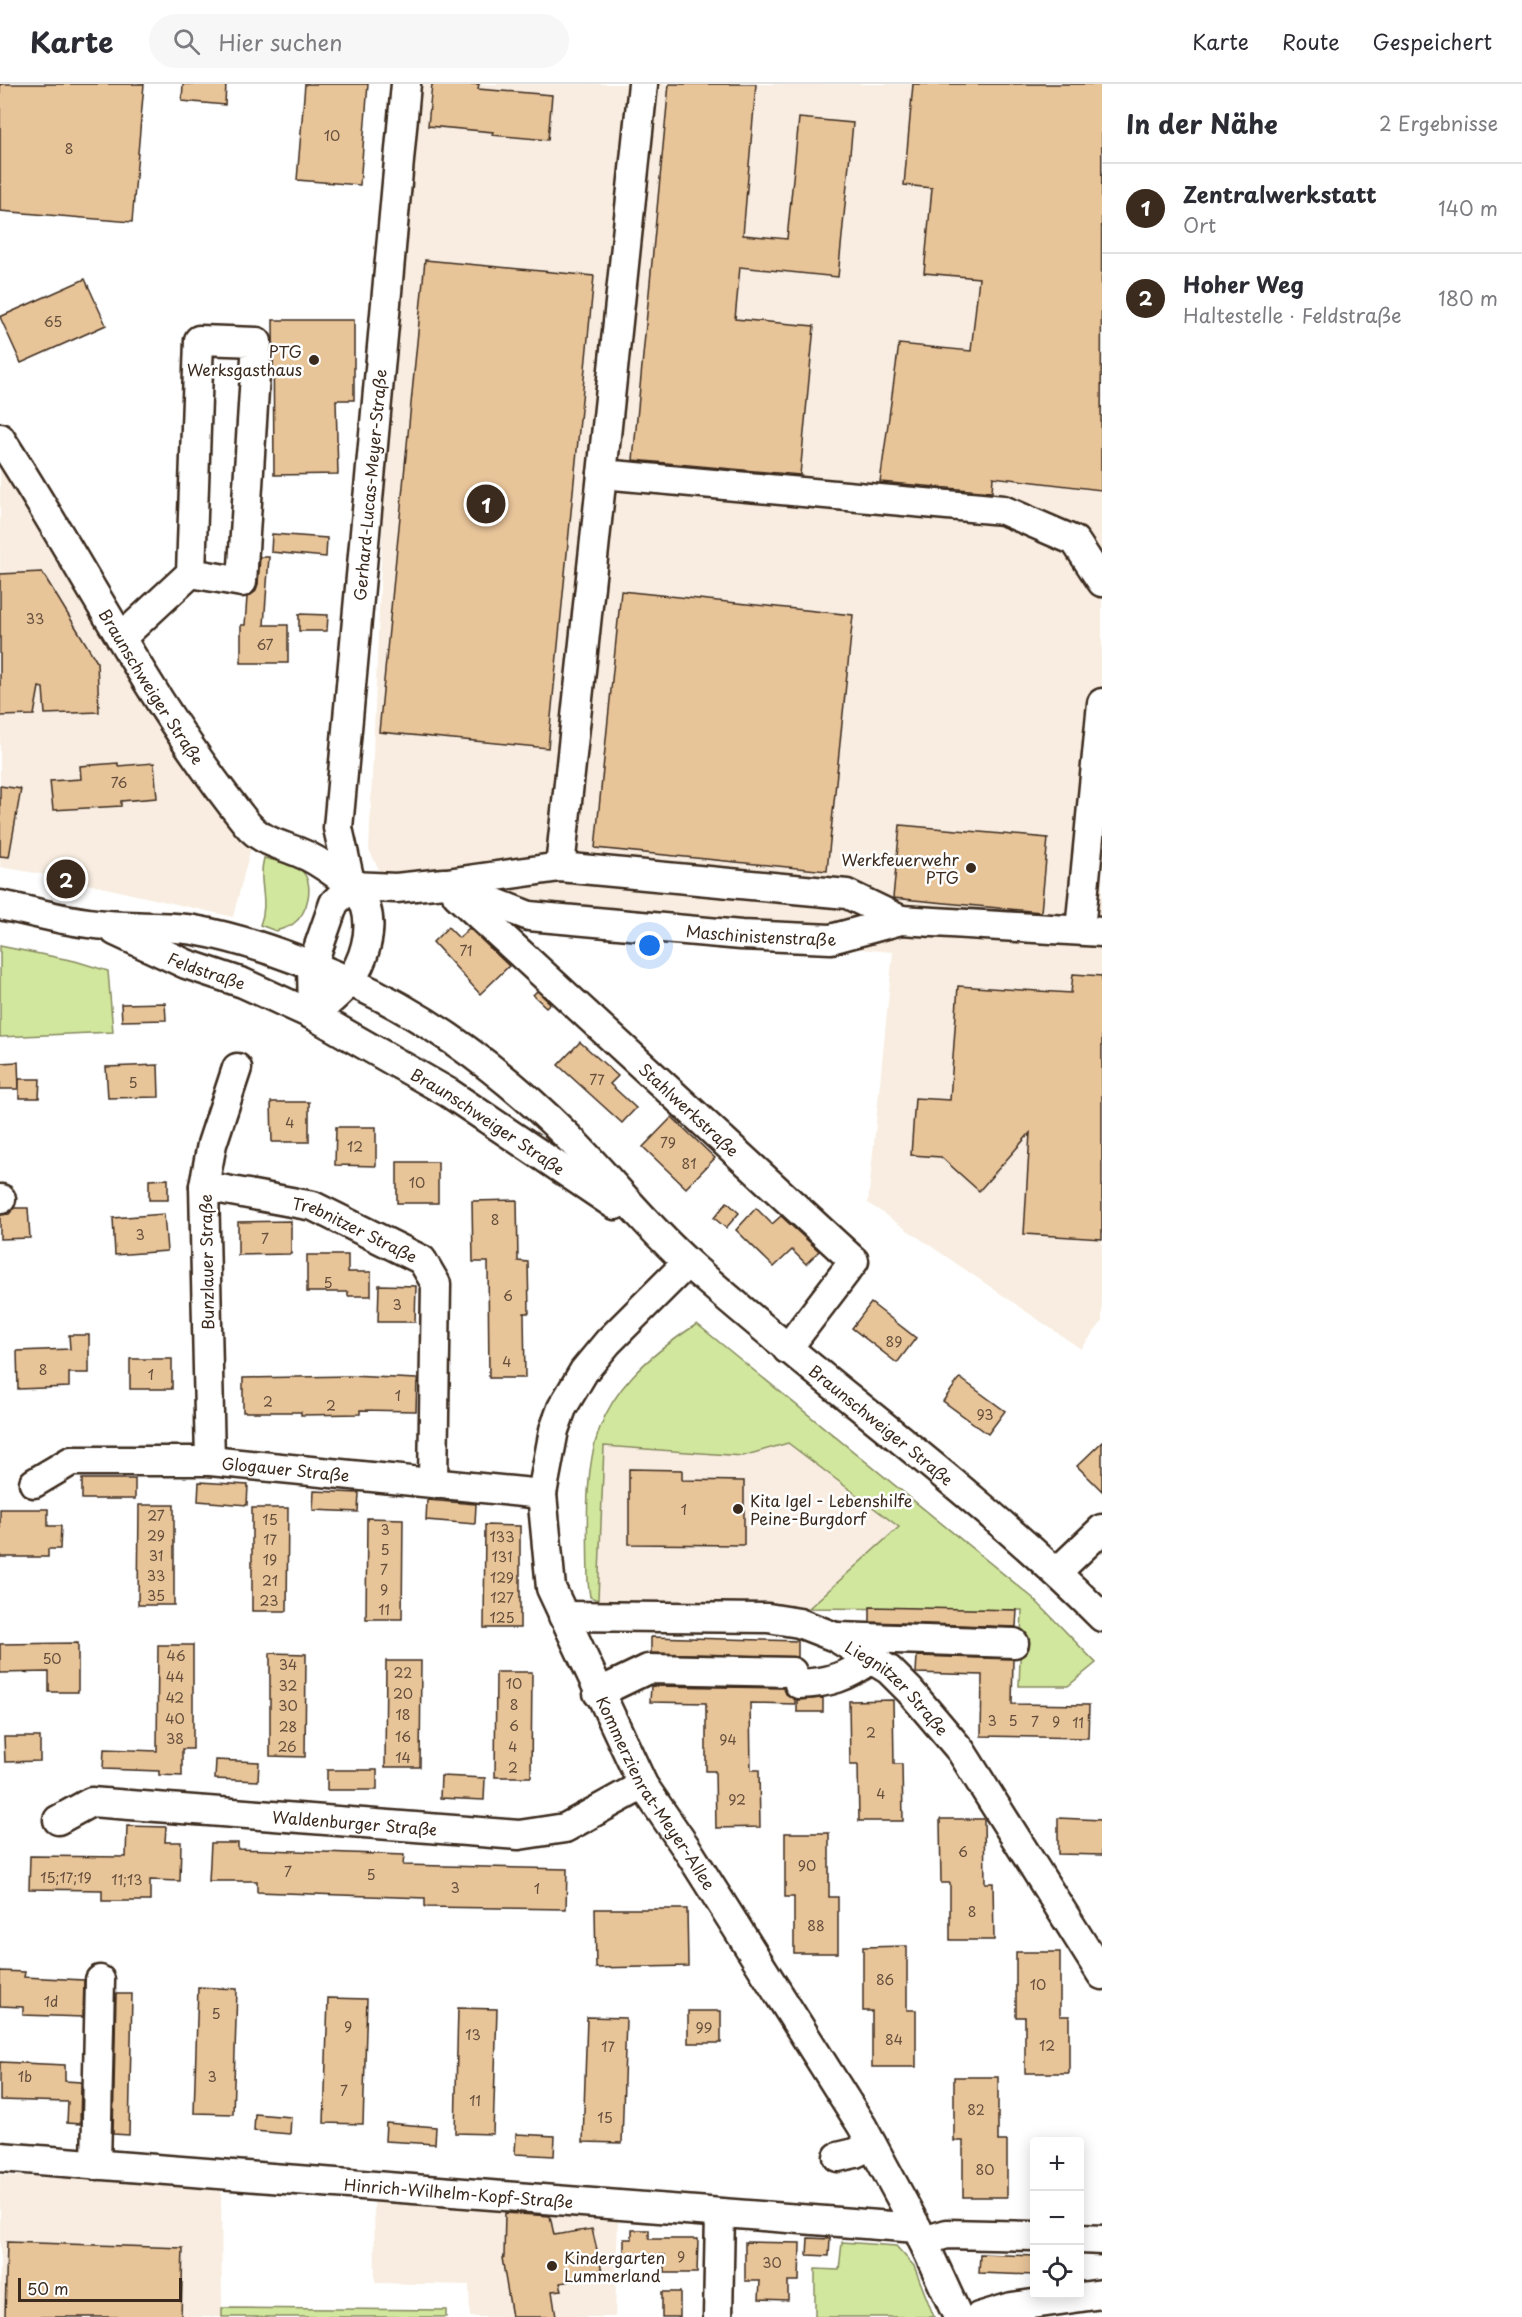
<!DOCTYPE html>
<html lang="de">
<head>
<meta charset="utf-8">
<style>
  :root { --surface:#fff; --page:#f7f7f7; --text:#2b2b33; --muted:#7c7c81; --line:#e1e1e2; --accent:#3b2a1e }
  body { margin:0; font-family:"Playpen Sans",sans-serif; background:var(--page); color:var(--text) }
  .controls { position:absolute; right:18px; bottom:18px; display:grid; overflow:hidden; border-radius:6px; box-shadow:0 3px 15px #0003 }
  .controls button { width:54px; height:54px; display:grid; place-items:center; padding:0; border:0; border-bottom:2px solid var(--line); background:var(--surface); color:var(--text); font:30px sans-serif }
  .scale { position:absolute; left:18px; bottom:15px; width:164px; box-sizing:border-box; padding-left:6px; border:3px solid #3b2a1e; border-top:0; font-size:16px; line-height:21px; white-space:nowrap; color:#3b2a1e; -webkit-text-stroke:4px #fff; paint-order:stroke }
  .you { position:absolute; left:650px; top:862px; width:21px; height:21px; margin:-15px; border:4px solid #fff; border-radius:50%; background:#1a73e8; box-shadow:0 0 0 9px #1a73e833 }
  .badge { display:grid; place-items:center; width:39px; height:39px; border-radius:50%; background:var(--accent); color:#fff; font-size:20px; font-weight:700 }
  .pin { position:absolute; translate:-50% -50%; border:3px solid #fff; box-shadow:0 2px 6px #0006 }
  .list { margin:0; padding:0; list-style:none }
  h2 { display:flex; justify-content:space-between; align-items:center; height:78px; margin:0; padding:0 24px; font-size:26px }
  h2 small { font-size:20px; font-weight:400; color:var(--muted) }
  .list li { display:grid; grid-template-columns:39px 1fr auto; gap:18px; align-items:center; box-sizing:border-box; height:90px; padding:0 24px; border-top:2px solid var(--line) }
  .list b { display:block; font-size:22px; white-space:nowrap }
  .list p { margin:0; font-size:20px; white-space:nowrap; color:var(--muted) }
  .list em { font-size:20px; font-style:normal; color:var(--muted) }
  .icon { flex:none; width:33px; height:33px; fill:none; stroke:currentColor; stroke-width:2; stroke-linecap:round; stroke-linejoin:round }
  .map { position:relative; flex:none; width:1102px; height:2233px; overflow:hidden }
  header { display:flex; align-items:center; gap:36px; box-sizing:border-box; height:84px; padding:0 30px; background:var(--surface); border-bottom:2px solid var(--line) }
  header strong { font-size:28px }
  nav { display:flex; gap:33px; margin-inline-start:auto; font-size:21px }
  .search { width:420px; height:54px; background:var(--page); display:flex; align-items:center; gap:15px; box-sizing:border-box; padding:0 21px; border-radius:33px; color:var(--muted); font-size:22px }
  main { display:flex }
  aside { flex:1; background:var(--surface) }
  .map>svg:first-child { display:block }
  .built { fill:#f8ede0 }
  .green { fill:#d1e79d; stroke:#86885e; stroke-width:1.5 }
  .building { fill:#e8c499; stroke:#3b2a1e; stroke-width:1.5 }
  .lines { fill:none; stroke-linecap:round; stroke-linejoin:round }
  .minor-casing { stroke:#3b2a1e; stroke-width:33 }
  .minor { stroke:#fff; stroke-width:28 }
  .poi-dot { fill:#3b2a1e; stroke:#fff; stroke-width:2 }
  .labels { text-anchor:middle; dominant-baseline:central; stroke-width:5; stroke-linejoin:round; paint-order:stroke }
  .number-label { font-size:14px; fill:#66503d }
  .poi-label { font-size:16px; fill:#3b2a1e; stroke:#fff; text-anchor:end }
  .street-label { font-size:16px; fill:#3b2a1e; stroke:#fff }
</style>
</head>
<body>
<header>
<strong>Karte</strong>
<div class="search"><svg class="icon" aria-label="search" viewBox="0 0 24 24"><circle cx="10" cy="10" r="6"/><path d="M15 15l6 6"/></svg>Hier suchen</div>
<nav><a>Karte</a><a>Route</a><a>Gespeichert</a></nav>
</header>
<main>
<div class="map">
<svg width="1102" height="2233" viewBox="0 0 1102 2233">
  <rect width="100%" height="100%" fill="#fff"/>
  <filter id="ink" filterUnits="userSpaceOnUse"><feTurbulence type="fractalNoise" baseFrequency=".0167" numOctaves="2"/><feDisplacementMap in="SourceGraphic" scale="12" xChannelSelector="R" yChannelSelector="G"/><feConvolveMatrix kernelMatrix="1 2 1 2 8 2 1 2 1" color-interpolation-filters="sRGB"/></filter>
  <g filter="url(#ink)">
    <g class="built">
      <polygon points="401,0 1102,0 1102,1238 1081,1265 868,1119 893,868 499,834 441,815 396,819 369,766"/>
      <polygon points="0,367 201,696 251,763 233,833 53,792 0,783"/>
      <polygon points="788,1359 899,1443 809,1524 598,1516 604,1361 743,1372"/>
      <polygon points="0,2091 221,2101 222,2233 0,2233"/>
      <polygon points="374,2112 618,2133 615,2233 470,2233 469,2201 375,2199"/>
    </g>
    <g class="green">
      <path d="M264 774C274 777 291 778 300 785 316 799 308 829 293 840 288 844 281 845 276 847L260 841C270 816 257 800 264 774Z"/>
      <polygon points="0,862 75,877 108,887 113,948 0,953"/>
      <path d="M697 1240 1033 1514 1096 1579 1068 1602H1019L1022 1526 809 1524 899 1443 788 1359 743 1372 604 1362 598 1516 590 1513 588 1498C586 1370 580 1316 697 1240Z"/>
      <polygon points="842,2158 896,2162 914,2182 934,2233 815,2233 815,2185 839,2186"/>
      <polygon points="222,2224 446,2226 446,2233 222,2233"/>
    </g>
    <g class="building">
      <polygon points="0,0 144,0 132,138 0,127"/>
      <polygon points="183,0 226,0 225,21 182,17"/>
      <polygon points="305,0 368,0 360,101 297,96"/>
      <polygon points="432,0 479,0 478,5 552,11 548,56 492,51 493,48 428,42"/>
      <polygon points="669,0 756,0 743,151 787,155 799,34 853,39 838,193 740,183 735,235 814,242 800,391 633,376"/>
      <polygon points="913,0 1102,0 1101,406 993,393 992,408 880,398 899,260 971,267 979,194 924,189 932,104 904,101"/>
      <polygon points="425,176 594,192 548,664 379,648"/>
      <polygon points="85,195 106,241 21,279 0,233"/>
      <polygon points="273,236 354,236 354,316 336,316 338,390 274,391"/>
      <polygon points="272,450 327,454 326,473 271,468"/>
      <polygon points="260,473 269,473 264,541 288,541 288,579 241,579 241,541 245,541 247,513 255,508 258,500"/>
      <polygon points="42,488 97,578 99,628 45,630 43,604 39,603 34,631 0,632 0,490"/>
      <polygon points="621,507 853,531 827,787 595,764"/>
      <polygon points="299,530 328,531 327,547 299,547"/>
      <polygon points="118,679 118,682 154,679 157,714 121,717 121,722 53,726 50,697 81,695 80,682"/>
      <polygon points="0,702 21,705 9,773 0,772"/>
      <polygon points="900,741 1048,754 1041,828 893,814"/>
      <polygon points="448,843 459,854 469,844 509,882 480,910 433,858"/>
      <polygon points="1073,890 1102,892 1102,1155 1024,1150 1030,1049 979,1107 941,1073 911,1071 915,1014 950,1016 958,902 1071,909"/>
      <polygon points="537,907 550,919 546,923 533,911"/>
      <polygon points="165,919 166,936 122,937 121,920"/>
      <polygon points="580,958 618,992 610,1000 636,1024 622,1039 558,981"/>
      <polygon points="18,978 19,1005 0,1005 0,979"/>
      <polygon points="158,981 159,1013 108,1014 106,983"/>
      <polygon points="19,995 40,995 39,1014 19,1014"/>
      <polygon points="271,1018 309,1018 309,1058 272,1058"/>
      <polygon points="672,1033 715,1074 686,1104 643,1063"/>
      <polygon points="336,1043 376,1043 376,1082 335,1081"/>
      <rect x="397" y="1078" width="41" height="41"/>
      <polygon points="168,1095 168,1116 149,1116 149,1096"/>
      <polygon points="517,1116 518,1177 528,1178 529,1229 524,1229 525,1294 489,1294 488,1178 473,1178 472,1117"/>
      <polygon points="727,1118 739,1129 726,1144 714,1134"/>
      <polygon points="14,1124 28,1124 30,1154 0,1155 0,1131 9,1130"/>
      <polygon points="756,1124 772,1140 781,1132 819,1167 806,1180 792,1166 774,1183 736,1146"/>
      <polygon points="164,1130 167,1167 115,1171 113,1134"/>
      <polygon points="291,1137 291,1170 238,1171 238,1138"/>
      <polygon points="307,1171 348,1171 348,1188 371,1188 371,1212 348,1212 348,1208 307,1208"/>
      <polygon points="379,1201 416,1202 415,1238 378,1238"/>
      <polygon points="871,1219 916,1254 897,1279 852,1244"/>
      <polygon points="69,1251 89,1251 89,1289 69,1289 69,1303 18,1305 17,1267 70,1265"/>
      <rect x="130" y="1275" width="42" height="30"/>
      <polygon points="349,1292 417,1295 416,1327 360,1326 360,1330 301,1331 301,1328 243,1328 243,1294"/>
      <polygon points="960,1294 1005,1327 988,1350 943,1317"/>
      <polygon points="1102,1358 1102,1407 1077,1382"/>
      <polygon points="629,1385 682,1386 682,1396 744,1397 744,1461 629,1460"/>
      <rect x="82" y="1395" width="53" height="20"/>
      <polygon points="199,1398 248,1401 247,1421 198,1417"/>
      <polygon points="314,1407 359,1409 358,1428 313,1426"/>
      <polygon points="427,1416 476,1420 475,1440 426,1436"/>
      <polygon points="139,1421 174,1421 174,1521 138,1521"/>
      <polygon points="252,1424 288,1424 287,1527 252,1527"/>
      <polygon points="0,1425 48,1425 48,1442 61,1442 60,1465 48,1465 48,1473 0,1473"/>
      <polygon points="367,1434 403,1435 402,1535 366,1535"/>
      <polygon points="485,1441 520,1442 520,1544 484,1544"/>
      <polygon points="870,1523 1017,1526 1016,1543 870,1538"/>
      <polygon points="651,1553 798,1557 798,1573 651,1569"/>
      <polygon points="78,1559 78,1608 49,1608 49,1588 0,1589 0,1560"/>
      <polygon points="158,1561 193,1561 193,1665 182,1665 182,1692 159,1691 159,1687 103,1685 104,1665 157,1667"/>
      <polygon points="270,1569 306,1570 305,1673 270,1672"/>
      <polygon points="917,1572 1013,1575 1012,1620 1089,1621 1088,1654 981,1652 982,1591 916,1589"/>
      <polygon points="386,1577 421,1577 420,1683 385,1683"/>
      <polygon points="496,1588 532,1588 531,1693 495,1693"/>
      <polygon points="651,1602 784,1604 786,1610 795,1615 795,1620 750,1619 751,1686 759,1686 760,1743 716,1744 715,1687 706,1687 706,1619 650,1618"/>
      <polygon points="823,1614 823,1628 797,1628 797,1616"/>
      <polygon points="893,1616 894,1680 902,1680 903,1737 859,1737 858,1681 850,1681 849,1617"/>
      <polygon points="4,1653 40,1653 40,1677 5,1678"/>
      <polygon points="216,1676 259,1678 258,1697 215,1695"/>
      <rect x="327" y="1686" width="50" height="20"/>
      <polygon points="441,1692 485,1694 484,1716 440,1714"/>
      <polygon points="1058,1734 1102,1736 1102,1771 1058,1770"/>
      <polygon points="940,1735 984,1735 985,1799 993,1799 994,1856 950,1856 950,1799 941,1799"/>
      <polygon points="127,1742 166,1743 165,1758 181,1758 180,1797 150,1796 150,1817 102,1817 102,1806 29,1805 30,1772 126,1773"/>
      <polygon points="785,1749 829,1749 829,1813 838,1813 838,1869 794,1869 794,1813 785,1813"/>
      <polygon points="211,1759 238,1759 238,1765 404,1771 403,1781 567,1785 566,1825 425,1823 425,1814 257,1808 257,1797 209,1797"/>
      <polygon points="595,1825 687,1825 688,1882 596,1884"/>
      <polygon points="907,1862 907,1926 916,1926 916,1983 872,1983 872,1927 863,1927 863,1863"/>
      <polygon points="1016,1868 1060,1868 1060,1932 1069,1932 1069,1989 1025,1989 1025,1933 1016,1933"/>
      <polygon points="0,1887 25,1888 24,1893 84,1896 83,1933 23,1931 23,1923 0,1922"/>
      <polygon points="198,1903 237,1905 233,2030 194,2029"/>
      <polygon points="116,1910 132,1910 129,2051 113,2050"/>
      <polygon points="328,1914 367,1915 363,2040 324,2039"/>
      <polygon points="458,1924 497,1925 493,2050 455,2049"/>
      <rect x="688" y="1927" width="33" height="32"/>
      <polygon points="587,1933 626,1934 622,2059 583,2058"/>
      <polygon points="0,1978 65,1981 65,1997 81,1998 80,2040 67,2039 68,2018 0,2016"/>
      <polygon points="954,1993 998,1993 998,2057 1007,2057 1007,2113 963,2113 963,2057 954,2057"/>
      <polygon points="255,2030 291,2033 290,2050 254,2047"/>
      <polygon points="386,2039 436,2043 435,2060 385,2057"/>
      <polygon points="516,2050 555,2052 554,2072 515,2070"/>
      <polygon points="505,2129 550,2132 554,2151 592,2145 603,2191 560,2199 562,2206 552,2207 556,2233 512,2233 502,2174 504,2173"/>
      <polygon points="632,2146 649,2146 649,2155 698,2155 697,2189 665,2189 665,2171 624,2170 624,2155 632,2155"/>
      <polygon points="808,2154 830,2155 829,2172 807,2171"/>
      <polygon points="7,2158 183,2164 181,2233 5,2233"/>
      <polygon points="745,2158 800,2159 799,2197 788,2197 788,2216 759,2215 760,2197 745,2197"/>
      <polygon points="980,2170 1035,2172 1035,2191 979,2189"/>
      <rect x="662" y="2208" width="18" height="25"/>
    </g>
    <g class="lines">
      <defs>
        <g id="minor">
          <polyline points="643,0 602,390 1003,426 1075,457 1102,498"/>
          <path id="s1" d="M0 354C83 482 151 621 247 740 261 757 278 760 298 768 317 775 361 804 366 824 373 847 364 878 349 897 340 910 324 921 313 931"/>
          <polyline points="121,554 191,489 199,256 257,258 242,498 191,489"/>
          <polyline points="560,783 602,390"/>
          <polyline points="447,799 560,783 847,810 901,836"/>
          <path id="s2" d="M351 802 338 744 406 0"/>
          <path id="s3" d="M351 802 396 804 444 799 529 832 741 851 831 855 901 836 1102 848"/>
          <path id="s4" d="M457 811 854 1177 787 1265"/>
          <path id="s5" d="M0 821C35 828 71 839 107 841 135 844 166 841 194 846 246 855 301 876 349 897 432 935 504 989 568 1053 610 1095 646 1142 690 1181 825 1301 974 1405 1102 1533"/>
          <polyline points="1080,846 1102,619"/>
          <path id="s6" d="M115 847 186 880 243 899 313 931 449 1009 615 1121"/>
          <polyline points="313,931 312,882 334,819 351,802"/>
          <path id="s7" d="M204 1102 313 1122 422 1176 436 1200 433 1397"/>
          <polyline points="0,1115 1,1115"/>
          <path id="s8" d="M687 1179 608 1258 584 1287 562 1324 554 1346 542 1410 551 1504 643 1701 687 1765 862 2042 917 2144 958 2233"/>
          <polyline points="210,1377 204,1102 212,1060 237,984"/>
          <path id="s9" d="M34 1399 71 1377H210L542 1410"/>
          <polyline points="1057,1488 1102,1445"/>
          <path id="s10" d="M563 1532 768 1534 799 1539 835 1553 889 1586 910 1607 961 1667 1102 1891"/>
          <polyline points="837,1553 1014,1559"/>
          <path d="M799 1600C828 1599 848 1593 871 1575"/>
          <polyline points="598,1609 648,1585 792,1588"/>
          <path id="s11" d="M58 1736 91 1718 519 1751 565 1744 643 1701"/>
          <path id="s12" d="M0 2073 917 2144"/>
          <polyline points="838,2073 855,2069 872,2061"/>
          <polyline points="96,2081 100,1896"/>
          <polyline points="1080,2155 1102,2156"/>
          <polyline points="923,2157 947,2150 1034,2152"/>
          <polyline points="718,2233 720,2130"/>
          <polyline points="979,2233 1012,2223 1102,2210"/>
        </g>
      </defs>
      <use href="#minor" class="minor-casing"/>
      <use href="#minor" class="minor"/>
    </g>
  </g>
  <g class="poi-dot">
    <circle cx="314" cy="276" r="6"/>
    <circle cx="971" cy="784" r="6"/>
    <circle cx="738" cy="1425" r="6"/>
    <circle cx="552" cy="2182" r="6"/>
  </g>
  <g class="labels">
    <g class="number-label">
      <text x="332" y="51">10</text>
      <text x="69" y="64">8</text>
      <text x="53" y="237">65</text>
      <text x="35" y="534">33</text>
      <text x="265" y="560">67</text>
      <text x="119" y="698">76</text>
      <text x="466" y="866">71</text>
      <text x="597" y="995">77</text>
      <text x="133" y="998">5</text>
      <text x="290" y="1038">4</text>
      <text x="668" y="1058">79</text>
      <text x="355" y="1062">12</text>
      <text x="689" y="1079">81</text>
      <text x="417" y="1098">10</text>
      <text x="495" y="1135">8</text>
      <text x="140" y="1150">3</text>
      <text x="265" y="1154">7</text>
      <text x="328" y="1198">5</text>
      <text x="508" y="1211">6</text>
      <text x="397" y="1220">3</text>
      <text x="894" y="1257">89</text>
      <text x="507" y="1277">4</text>
      <text x="43" y="1285">8</text>
      <text x="151" y="1290">1</text>
      <text x="398" y="1311">1</text>
      <text x="268" y="1317">2</text>
      <text x="331" y="1321">2</text>
      <text x="985" y="1330">93</text>
      <text x="684" y="1425">1</text>
      <text x="156" y="1431">27</text>
      <text x="270" y="1435">15</text>
      <text x="385" y="1445">3</text>
      <text x="156" y="1451">29</text>
      <text x="502" y="1452">133</text>
      <text x="270" y="1455">17</text>
      <text x="385" y="1465">5</text>
      <text x="156" y="1471">31</text>
      <text x="502" y="1472">131</text>
      <text x="270" y="1475">19</text>
      <text x="384" y="1485">7</text>
      <text x="156" y="1491">33</text>
      <text x="502" y="1493">129</text>
      <text x="270" y="1496">21</text>
      <text x="384" y="1505">9</text>
      <text x="156" y="1511">35</text>
      <text x="502" y="1513">127</text>
      <text x="269" y="1516">23</text>
      <text x="384" y="1525">11</text>
      <text x="502" y="1533">125</text>
      <text x="176" y="1571">46</text>
      <text x="52" y="1574">50</text>
      <text x="288" y="1580">34</text>
      <text x="403" y="1588">22</text>
      <text x="175" y="1592">44</text>
      <text x="514" y="1599">10</text>
      <text x="288" y="1601">32</text>
      <text x="403" y="1609">20</text>
      <text x="175" y="1613">42</text>
      <text x="514" y="1620">8</text>
      <text x="288" y="1621">30</text>
      <text x="403" y="1630">18</text>
      <text x="175" y="1634">40</text>
      <text x="992" y="1636">3</text>
      <text x="1013" y="1636">5</text>
      <text x="1035" y="1637">7</text>
      <text x="1056" y="1637">9</text>
      <text x="1078" y="1638">11</text>
      <text x="514" y="1641">6</text>
      <text x="288" y="1642">28</text>
      <text x="871" y="1648">2</text>
      <text x="403" y="1652">16</text>
      <text x="175" y="1654">38</text>
      <text x="728" y="1655">94</text>
      <text x="287" y="1662">26</text>
      <text x="513" y="1662">4</text>
      <text x="403" y="1673">14</text>
      <text x="513" y="1683">2</text>
      <text x="881" y="1709">4</text>
      <text x="737" y="1715">92</text>
      <text x="963" y="1767">6</text>
      <text x="807" y="1781">90</text>
      <text x="288" y="1787">7</text>
      <text x="371" y="1790">5</text>
      <text x="66" y="1793">15;17;19</text>
      <text x="127" y="1795">11;13</text>
      <text x="455" y="1803">3</text>
      <text x="537" y="1804">1</text>
      <text x="972" y="1827">8</text>
      <text x="816" y="1841">88</text>
      <text x="885" y="1895">86</text>
      <text x="1038" y="1900">10</text>
      <text x="51" y="1917">1d</text>
      <text x="216" y="1929">5</text>
      <text x="348" y="1942">9</text>
      <text x="704" y="1943">99</text>
      <text x="473" y="1950">13</text>
      <text x="894" y="1955">84</text>
      <text x="1047" y="1961">12</text>
      <text x="608" y="1962">17</text>
      <text x="25" y="1992">1b</text>
      <text x="212" y="1992">3</text>
      <text x="344" y="2006">7</text>
      <text x="475" y="2016">11</text>
      <text x="976" y="2025">82</text>
      <text x="605" y="2033">15</text>
      <text x="985" y="2085">80</text>
      <text x="681" y="2172">9</text>
      <text x="772" y="2178">30</text>
    </g>
    <g class="poi-label">
      <text x="302" y="267">PTG<tspan x="302" dy="18">Werksgasthaus</tspan></text>
      <text x="959" y="775">Werkfeuerwehr<tspan x="959" dy="18">PTG</tspan></text>
      <text x="750" y="1416" text-anchor="start">Kita Igel - Lebenshilfe<tspan x="750" dy="18">Peine-Burgdorf</tspan></text>
      <text x="564" y="2173" text-anchor="start">Kindergarten<tspan x="564" dy="18">Lummerland</tspan></text>
    </g>
    <g class="street-label">
      <text stroke="none"><textPath href="#s2" startOffset="404">Gerhard-Lucas-Meyer-Straße</textPath></text>
      <text stroke="none"><textPath href="#s1" startOffset="291">Braunschweiger Straße</textPath></text>
      <text stroke="none"><textPath href="#s3" startOffset="417">Maschinistenstraße</textPath></text>
      <text stroke="none"><textPath href="#s6" startOffset="100">Feldstraße</textPath></text>
      <text stroke="none"><textPath href="#s4" startOffset="316">Stahlwerkstraße</textPath></text>
      <text stroke="none"><textPath href="#s6" startOffset="420">Braunschweiger Straße</textPath></text>
      <text stroke="none"><textPath href="#s7" startOffset="158">Trebnitzer Straße</textPath></text>
      <text transform="translate(206 1178) rotate(-91)">Bunzlauer Straße</text>
      <text stroke="none"><textPath href="#s5" startOffset="1056">Braunschweiger Straße</textPath></text>
      <text stroke="none"><textPath href="#s9" startOffset="258">Glogauer Straße</textPath></text>
      <text stroke="none"><textPath href="#s10" startOffset="356">Liegnitzer Straße</textPath></text>
      <text stroke="none"><textPath href="#s8" startOffset="606">Kommerzienrat-Meyer-Allee</textPath></text>
      <text stroke="none"><textPath href="#s11" startOffset="302">Waldenburger Straße</textPath></text>
      <text stroke="none"><textPath href="#s12" startOffset="460">Hinrich-Wilhelm-Kopf-Straße</textPath></text>
    </g>
  </g>
</svg>
<div class="controls">
<button>+</button>
<button>−</button>
<button><svg class="icon" aria-label="locate" viewBox="0 0 24 24"><circle cx="12" cy="12" r="6"/><path d="M12 2v4M12 18v4M2 12h4M18 12h4"/></svg></button>
</div>
<div class="scale">50 m</div>
<div class="you"></div>
<div class="pin badge" style="left:486px;top:420px">1</div>
<div class="pin badge" style="left:66px;top:795px">2</div>
</div>
<aside>
<h2>In der Nähe<small>2 Ergebnisse</small></h2>
<ul class="list">
<li><span class="badge">1</span><div><b>Zentralwerkstatt</b><p>Ort</p></div><em>140 m</em></li>
<li><span class="badge">2</span><div><b>Hoher Weg</b><p>Haltestelle · Feldstraße</p></div><em>180 m</em></li>
</ul>
</aside>
</main>
</body>
</html>
